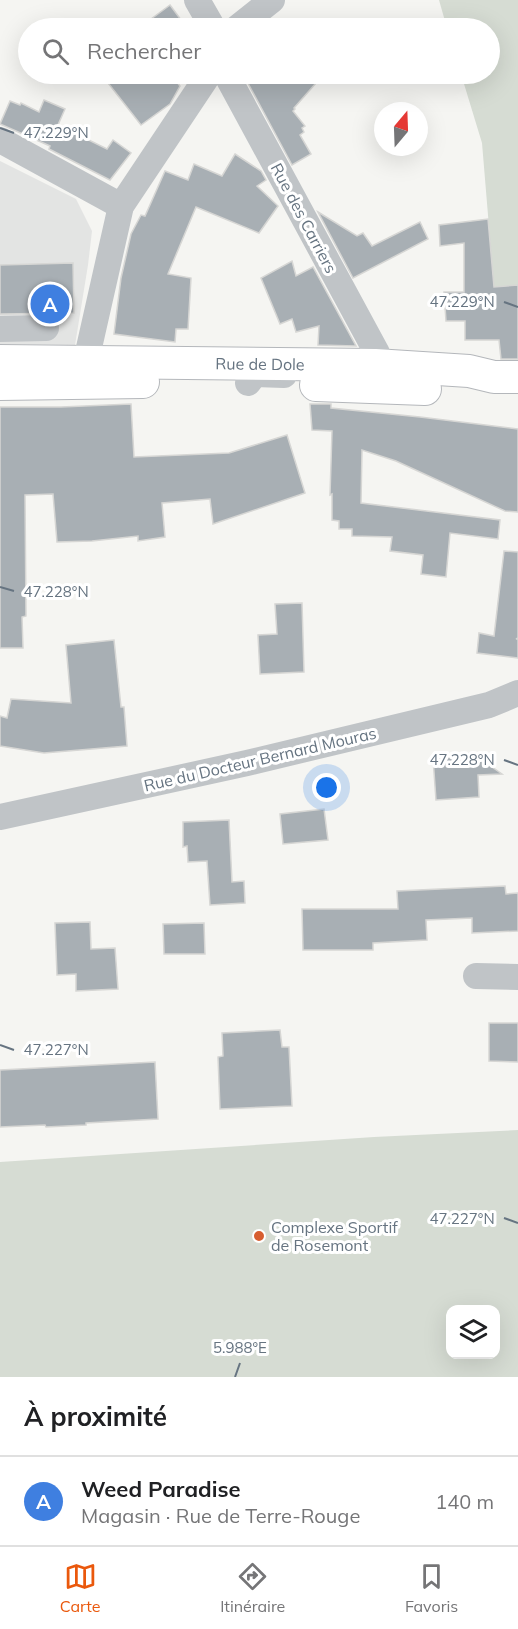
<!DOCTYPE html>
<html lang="fr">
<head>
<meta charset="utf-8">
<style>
  :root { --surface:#fff; --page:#f2f2f2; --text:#202124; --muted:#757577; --line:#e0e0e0; --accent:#ea580c }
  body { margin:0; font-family:Mulish,sans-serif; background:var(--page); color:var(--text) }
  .controls { position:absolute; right:18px; bottom:18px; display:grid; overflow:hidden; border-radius:12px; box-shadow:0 6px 24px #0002 }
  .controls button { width:54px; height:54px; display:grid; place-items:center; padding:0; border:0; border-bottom:2px solid var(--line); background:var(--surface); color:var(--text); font:30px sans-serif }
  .compass { position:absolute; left:374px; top:102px; width:54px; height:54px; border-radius:50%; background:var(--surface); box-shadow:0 6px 24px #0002; rotate:19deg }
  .you { position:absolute; left:327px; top:788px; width:21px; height:21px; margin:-15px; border:4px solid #fff; border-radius:50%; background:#1a73e8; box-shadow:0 0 0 9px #1a73e833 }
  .badge { display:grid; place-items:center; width:39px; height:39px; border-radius:50%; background:var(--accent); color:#fff; font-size:20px; font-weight:700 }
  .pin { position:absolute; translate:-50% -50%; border:3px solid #fff; box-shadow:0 2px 6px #0006 }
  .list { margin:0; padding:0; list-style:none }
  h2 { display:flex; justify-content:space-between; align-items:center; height:78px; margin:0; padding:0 24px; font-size:26px }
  h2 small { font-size:20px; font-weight:400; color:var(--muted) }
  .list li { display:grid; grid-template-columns:39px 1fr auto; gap:18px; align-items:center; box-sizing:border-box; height:90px; padding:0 24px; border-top:2px solid var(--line) }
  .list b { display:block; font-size:22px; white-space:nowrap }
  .list p { margin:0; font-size:20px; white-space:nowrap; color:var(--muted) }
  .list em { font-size:20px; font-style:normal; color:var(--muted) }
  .icon { flex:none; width:33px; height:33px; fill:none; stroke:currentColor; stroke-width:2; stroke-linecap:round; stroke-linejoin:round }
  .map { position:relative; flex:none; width:518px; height:1377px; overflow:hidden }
  .search { position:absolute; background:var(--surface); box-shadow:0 6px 24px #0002; left:18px; right:18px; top:18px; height:66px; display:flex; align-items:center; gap:15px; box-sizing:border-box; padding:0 21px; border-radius:33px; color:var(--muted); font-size:22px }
  .sheet { height:168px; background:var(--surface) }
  nav { display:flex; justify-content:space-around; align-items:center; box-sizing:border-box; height:84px; border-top:2px solid var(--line); background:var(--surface); font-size:16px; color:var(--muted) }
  nav a { display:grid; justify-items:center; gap:3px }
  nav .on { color:var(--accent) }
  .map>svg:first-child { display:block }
  .built { fill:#e3e4e3 }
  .green { fill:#d6dcd3; fill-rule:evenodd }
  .building { fill:#a8afb4; stroke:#d6d6d4; stroke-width:1.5 }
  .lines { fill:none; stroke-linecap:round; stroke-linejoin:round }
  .major-casing { stroke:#b4b7bb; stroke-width:34 }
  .minor { stroke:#c0c4c7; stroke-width:26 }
  .major { stroke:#fff; stroke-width:32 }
  .ticks { fill:none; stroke:#667481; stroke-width:2 }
  .poi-dot { fill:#d75e30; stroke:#fff; stroke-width:2 }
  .labels { text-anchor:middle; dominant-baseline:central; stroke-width:6; stroke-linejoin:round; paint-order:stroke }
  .street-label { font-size:16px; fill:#667481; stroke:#fff }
  .poi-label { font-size:16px; fill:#667481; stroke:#fff; text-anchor:start }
  .ticks-label { font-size:15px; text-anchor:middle; fill:#667481; stroke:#fff; stroke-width:6; stroke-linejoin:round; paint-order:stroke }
</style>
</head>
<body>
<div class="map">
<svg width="518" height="1377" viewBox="0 0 518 1377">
  <rect width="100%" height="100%" fill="#f5f5f2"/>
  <polygon class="built" points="0,161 76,199 92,231 88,265 75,345 0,344"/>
  <g class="green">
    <polygon points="439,0 518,0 518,285 494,287 482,143 461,74 490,74 490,28 447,28"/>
    <path d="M518 1130V1377H0V1162L374 1137ZM450 1310H496V1354H450Z"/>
  </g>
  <g class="building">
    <polygon points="170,5 187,28 139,28"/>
    <polygon points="101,74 171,74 180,86 170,104 141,125"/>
    <polygon points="243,74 324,74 294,108 295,109 293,111 305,126 302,128 304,132 300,135 311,154 292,165"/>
    <polygon points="44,100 65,109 58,125 107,149 113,140 131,153 110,180 49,149 50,146 0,124 10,101 20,105 21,103 39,112"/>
    <polygon points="235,154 261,171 266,180 257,186 278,206 259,233 196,207 168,274 191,278 188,329 176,329 175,342 114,334 121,278 131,234 141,215 145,216 165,171 188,180 194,164 222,176"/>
    <polygon points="318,212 357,236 363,233 372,246 420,222 428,239 353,278"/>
    <polygon points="488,219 494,287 518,285 518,359 501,359 499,340 465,340 465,321 446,321 444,292 464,292 464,243 440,246 439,225"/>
    <polygon points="292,261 296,276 313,267 356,346 318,345 319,326 296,332 292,319 280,324 261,278"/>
    <polygon points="73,263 74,313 0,314 0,265"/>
    <polygon points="131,404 134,457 229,453 287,435 305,493 213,524 210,499 162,503 165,537 138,541 138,536 92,541 57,542 53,494 25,495 26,616 22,617 23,648 0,648 0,407 61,407"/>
    <polygon points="310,404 331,404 331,408 420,417 518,429 518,512 505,511 396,461 362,450 361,503 500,520 498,539 450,533 446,577 421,574 423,555 390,551 392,537 352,536 352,529 339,529 339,521 332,520 332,494 330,495 332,431 312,430"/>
    <polygon points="504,551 518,552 518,638 516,639 518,639 518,658 477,653 479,633 494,636"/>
    <polygon points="302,603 304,672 260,674 258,635 277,634 275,604"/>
    <polygon points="114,640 121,707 124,707 127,746 44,753 0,746 0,716 7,718 11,699 71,703 66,645"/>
    <polygon points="463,753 472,753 502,774 478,775 479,797 436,800 433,758 459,757"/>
    <polygon points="324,809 328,840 283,844 280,814"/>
    <polygon points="229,820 232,882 244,881 245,903 210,905 207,861 188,862 187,846 183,847 183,822"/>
    <polygon points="505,886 506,894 518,893 518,931 472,933 472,918 426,920 427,940 373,943 373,950 303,950 302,909 398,909 397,891"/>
    <polygon points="90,922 91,949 115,948 118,989 76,991 76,974 57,975 55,923"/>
    <polygon points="204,923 205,954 164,954 163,924"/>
    <polygon points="489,1023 518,1023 518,1062 489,1061"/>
    <polygon points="280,1030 282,1047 289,1047 292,1106 220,1109 218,1057 223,1056 222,1033"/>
    <polygon points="155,1062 158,1119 86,1123 86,1125 46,1127 45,1125 0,1127 0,1070"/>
  </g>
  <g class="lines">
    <defs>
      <g id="major">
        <path id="s1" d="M0 361 375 365 469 371 494 377H518"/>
        <polyline points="0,384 143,382"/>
        <polyline points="316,385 425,389"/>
      </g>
    </defs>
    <use href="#major" class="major-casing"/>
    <g class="minor">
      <polyline points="197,0 213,28"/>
      <polyline points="237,28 272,0"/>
      <polyline points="226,74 377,353 373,370 362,376"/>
      <polyline points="0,140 121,206"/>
      <polyline points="0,329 46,328"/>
      <polyline points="76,372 81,372 86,361 121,206 209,74"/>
      <polyline points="248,383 255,374 284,375"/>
      <polyline points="0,817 247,763 489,705 518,693"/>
      <polyline points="476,976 518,977"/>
    </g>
    <use href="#major" class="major"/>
  </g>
  <path class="ticks" d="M0 128 14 133M504 302 518 307M0 587 14 591M504 760 518 765M0 1045 14 1050M504 1218 518 1223M235 1377 240 1363"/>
  <circle class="poi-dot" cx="259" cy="1236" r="6"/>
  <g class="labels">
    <g class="street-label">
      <text transform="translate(304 218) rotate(62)">Rue des Carriers</text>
      <text stroke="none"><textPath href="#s1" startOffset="260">Rue de Dole</textPath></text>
      <text transform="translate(260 759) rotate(-13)">Rue du Docteur Bernard Mouras</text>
    </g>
    <g class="poi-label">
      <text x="271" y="1227">Complexe Sportif<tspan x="271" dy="18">de Rosemont</tspan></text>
    </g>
  </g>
  <g class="ticks-label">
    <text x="56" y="138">47.229°N</text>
    <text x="462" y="307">47.229°N</text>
    <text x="56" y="597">47.228°N</text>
    <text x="462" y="765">47.228°N</text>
    <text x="56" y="1055">47.227°N</text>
    <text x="462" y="1224">47.227°N</text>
    <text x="240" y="1353">5.988°E</text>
  </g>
</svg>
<div class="controls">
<button><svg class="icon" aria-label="layers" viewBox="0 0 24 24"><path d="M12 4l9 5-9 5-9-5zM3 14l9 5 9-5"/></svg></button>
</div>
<svg class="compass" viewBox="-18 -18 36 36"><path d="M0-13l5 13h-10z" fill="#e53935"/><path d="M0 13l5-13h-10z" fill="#757577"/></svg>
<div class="you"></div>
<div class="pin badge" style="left:50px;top:304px;background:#3f7fe0">A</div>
<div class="search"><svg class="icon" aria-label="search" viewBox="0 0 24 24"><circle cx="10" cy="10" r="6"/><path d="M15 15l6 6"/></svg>Rechercher</div>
</div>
<section class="sheet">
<h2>À proximité<small></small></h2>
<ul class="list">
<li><span class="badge" style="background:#3f7fe0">A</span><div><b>Weed Paradise</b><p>Magasin · Rue de Terre-Rouge</p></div><em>140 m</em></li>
</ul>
</section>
<nav>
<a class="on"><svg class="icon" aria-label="map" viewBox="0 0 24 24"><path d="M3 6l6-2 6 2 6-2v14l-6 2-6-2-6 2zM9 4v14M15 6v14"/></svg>Carte</a>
<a><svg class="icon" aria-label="directions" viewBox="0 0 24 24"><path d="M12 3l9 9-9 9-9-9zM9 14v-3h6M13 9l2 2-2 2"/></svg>Itinéraire</a>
<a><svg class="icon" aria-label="saved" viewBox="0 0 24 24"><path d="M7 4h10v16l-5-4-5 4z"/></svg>Favoris</a>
</nav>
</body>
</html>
